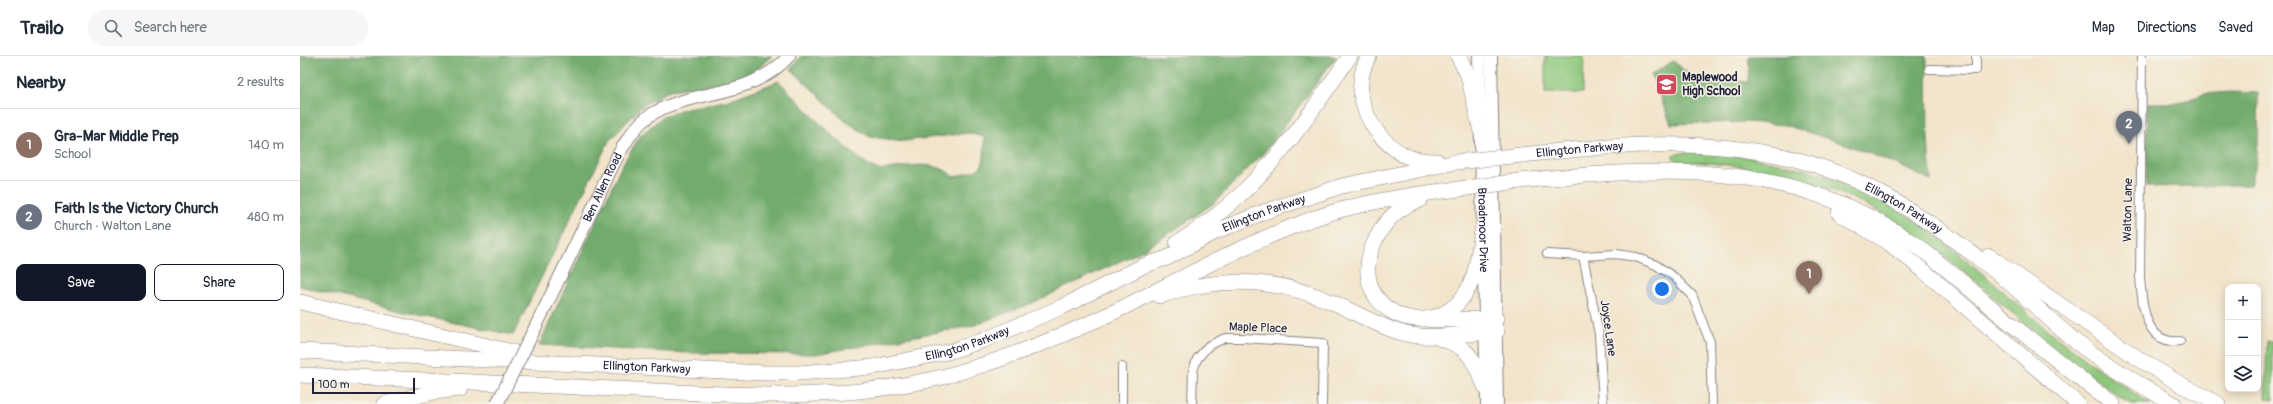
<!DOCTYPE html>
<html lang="en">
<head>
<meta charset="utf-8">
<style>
  :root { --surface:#fff; --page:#f6f6f7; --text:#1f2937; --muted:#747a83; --line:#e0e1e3; --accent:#111827 }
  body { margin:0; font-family:Pangolin,sans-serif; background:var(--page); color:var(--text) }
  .controls { position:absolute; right:12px; bottom:12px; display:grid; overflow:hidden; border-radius:8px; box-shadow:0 2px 10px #0003 }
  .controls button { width:36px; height:36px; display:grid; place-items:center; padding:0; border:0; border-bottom:1px solid var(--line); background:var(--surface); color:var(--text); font:20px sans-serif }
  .scale { position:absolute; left:12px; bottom:10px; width:103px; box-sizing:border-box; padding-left:4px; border:2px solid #22223b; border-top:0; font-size:11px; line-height:14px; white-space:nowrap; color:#22223b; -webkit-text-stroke:3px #f7f3e8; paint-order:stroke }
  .you { position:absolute; left:1362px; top:233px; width:14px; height:14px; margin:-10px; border:3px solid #fff; border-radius:50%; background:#1a73e8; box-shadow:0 0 0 6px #1a73e833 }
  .badge { display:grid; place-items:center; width:26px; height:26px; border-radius:50%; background:var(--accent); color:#fff; font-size:13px; font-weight:700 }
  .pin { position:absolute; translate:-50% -33px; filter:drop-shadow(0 1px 2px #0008) }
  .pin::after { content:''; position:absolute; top:21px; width:14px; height:12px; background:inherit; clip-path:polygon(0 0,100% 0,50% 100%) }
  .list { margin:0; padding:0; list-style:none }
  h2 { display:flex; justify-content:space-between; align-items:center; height:52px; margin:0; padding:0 16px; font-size:17px }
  h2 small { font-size:13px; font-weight:400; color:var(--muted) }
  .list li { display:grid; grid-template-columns:26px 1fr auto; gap:12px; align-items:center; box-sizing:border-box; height:72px; padding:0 16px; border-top:1px solid var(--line) }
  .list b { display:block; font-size:15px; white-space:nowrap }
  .list p { margin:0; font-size:13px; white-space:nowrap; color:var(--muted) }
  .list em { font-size:13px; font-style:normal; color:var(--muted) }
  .actions { display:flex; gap:8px; padding:12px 16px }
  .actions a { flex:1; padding:9px 0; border:1px solid var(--accent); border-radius:8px; text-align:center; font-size:14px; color:var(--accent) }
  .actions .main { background:var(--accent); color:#fff }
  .icon { flex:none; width:22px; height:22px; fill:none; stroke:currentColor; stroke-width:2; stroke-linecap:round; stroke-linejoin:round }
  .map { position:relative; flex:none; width:1973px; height:348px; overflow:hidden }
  header { display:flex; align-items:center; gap:24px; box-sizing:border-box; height:56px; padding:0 20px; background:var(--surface); border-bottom:1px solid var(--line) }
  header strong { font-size:19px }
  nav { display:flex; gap:22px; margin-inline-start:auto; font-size:14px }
  .search { width:280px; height:36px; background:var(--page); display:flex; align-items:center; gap:10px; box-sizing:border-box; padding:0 14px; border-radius:22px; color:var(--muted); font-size:15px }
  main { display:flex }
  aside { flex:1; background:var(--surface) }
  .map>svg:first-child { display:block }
  .green { fill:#8dc77c; stroke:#58745c }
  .forest { fill:#72ac6c; stroke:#4a6754 }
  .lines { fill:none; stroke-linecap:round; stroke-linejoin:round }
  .street-casing { stroke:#8a8383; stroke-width:10 }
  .secondary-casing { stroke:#8a8383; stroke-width:14 }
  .highway-casing { stroke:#8a8383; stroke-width:16 }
  .street { stroke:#fff; stroke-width:8 }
  .secondary { stroke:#fff; stroke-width:12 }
  .highway { stroke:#fff; stroke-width:15 }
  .secondary-bridge-casing { stroke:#8a8383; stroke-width:14; stroke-linecap:butt }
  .highway-bridge-casing { stroke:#8a8383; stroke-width:16; stroke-linecap:butt }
  .secondary-bridge { stroke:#fff; stroke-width:12 }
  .highway-bridge { stroke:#fff; stroke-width:15 }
  .labels { text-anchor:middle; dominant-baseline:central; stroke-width:3; stroke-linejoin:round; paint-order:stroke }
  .poi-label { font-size:12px; font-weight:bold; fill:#22223b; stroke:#f7f3e8; text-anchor:start }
  .street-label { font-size:12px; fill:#22223b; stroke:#f7f3e8 }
</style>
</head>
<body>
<header>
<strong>Trailo</strong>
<div class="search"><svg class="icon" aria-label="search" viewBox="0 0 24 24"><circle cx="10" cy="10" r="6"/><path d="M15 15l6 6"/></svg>Search here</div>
<nav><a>Map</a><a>Directions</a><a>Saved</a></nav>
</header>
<main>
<aside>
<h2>Nearby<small>2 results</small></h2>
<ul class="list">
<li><span class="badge" style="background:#8d6e63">1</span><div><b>Gra-Mar Middle Prep</b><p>School</p></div><em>140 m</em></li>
<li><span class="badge" style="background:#6b7280">2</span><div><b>Faith Is the Victory Church</b><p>Church · Walton Lane</p></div><em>480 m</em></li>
</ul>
<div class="actions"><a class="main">Save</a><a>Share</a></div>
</aside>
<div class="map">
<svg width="1973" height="348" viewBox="0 0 1973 348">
  <rect width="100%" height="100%" fill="#f7f3e8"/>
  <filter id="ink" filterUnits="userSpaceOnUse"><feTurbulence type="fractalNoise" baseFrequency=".025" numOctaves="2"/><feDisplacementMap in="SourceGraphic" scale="8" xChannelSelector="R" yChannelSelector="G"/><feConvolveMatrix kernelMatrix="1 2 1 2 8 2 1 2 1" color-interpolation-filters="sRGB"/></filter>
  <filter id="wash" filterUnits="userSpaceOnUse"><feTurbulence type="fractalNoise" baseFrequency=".012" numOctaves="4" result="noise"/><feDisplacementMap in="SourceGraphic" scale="16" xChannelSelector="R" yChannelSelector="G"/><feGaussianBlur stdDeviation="0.9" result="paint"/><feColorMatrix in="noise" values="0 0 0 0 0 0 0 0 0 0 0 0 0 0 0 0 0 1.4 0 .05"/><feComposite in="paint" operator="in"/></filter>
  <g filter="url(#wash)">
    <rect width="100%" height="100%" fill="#f2e4cb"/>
    <g class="green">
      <polygon points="1245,0 1284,0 1283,37 1245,37"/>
      <path d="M1398 95C1457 101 1514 111 1568 137 1629 167 1680 216 1731 260 1769 293 1809 321 1851 348 1845 348 1838 348 1832 348 1824 346 1808 332 1800 326 1729 278 1670 213 1598 167 1531 124 1455 108 1376 105L1372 101 1375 98Z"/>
      <polygon points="1967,285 1973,285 1973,344 1965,343"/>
    </g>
    <g class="forest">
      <polygon points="0,0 472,0 456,14 424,27 370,34 342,50 309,85 213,279 108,257 0,230"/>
      <path d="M501 0H1032L1036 1 963 98 913 148 844 194 730 248 672 270 516 298 389 297 239 289 322 109 340 80 363 60 386 52 426 45 479 25C497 44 557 108 579 114 583 115 590 112 594 112 616 109 637 105 654 121 685 112 685 114 684 81L669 77 604 85 570 81 545 65 491 13Z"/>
      <polygon points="1449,0 1627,0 1628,84 1631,125 1598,109 1545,88 1485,69 1446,66 1371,68 1351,19 1373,5 1392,21 1448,26"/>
      <path d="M1931 36 1958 37C1958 68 1961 101 1950 129L1846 131 1847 47H1879L1904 38Z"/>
    </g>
  </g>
  <g filter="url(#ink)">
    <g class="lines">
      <defs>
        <g id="street">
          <path d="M1842 0 1840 221C1842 247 1844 289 1880 285"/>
          <polyline points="1629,13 1676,14 1676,0"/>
          <polyline points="1247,198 1283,200 1316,198 1336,201 1356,209 1374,221 1392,239 1410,286 1412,348"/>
          <polyline points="1283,200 1299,278 1303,348"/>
          <polyline points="822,348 822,311"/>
          <polyline points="892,348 893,315 897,303 908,290 925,282 943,282 1023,287 1022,348"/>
        </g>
        <g id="secondary">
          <path id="s1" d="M1179 0 1187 348"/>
          <polyline points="1191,0 1197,348"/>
          <path id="s2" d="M231 280C251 240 270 200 289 160 304 131 322 78 349 60 393 31 448 45 489 0"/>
        </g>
        <g id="highway">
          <path d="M1069 0C1048 36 1070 80 1104 99 1113 104 1126 105 1137 105"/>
          <polyline points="1158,0 1168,19 1181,75"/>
          <path id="s3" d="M1221 99C1313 89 1407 80 1498 104 1571 123 1636 169 1695 215 1723 237 1748 263 1775 285 1806 309 1840 329 1874 348"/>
          <path d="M1220 125C1360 111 1491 102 1613 187 1643 208 1670 233 1698 257 1736 288 1774 318 1813 348"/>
          <path d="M1120 144C1101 150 1086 163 1077 181 1038 253 1134 295 1168 233 1178 215 1179 190 1183 170"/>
          <polyline points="1539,157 1589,187 1624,215 1778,348"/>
          <path d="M877 187C955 140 1000 73 1050 0"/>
          <polyline points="1689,200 1839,303 1882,329 1918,348"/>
          <path d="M860 240C918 220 977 222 1034 247 1057 257 1081 272 1106 278 1130 284 1171 277 1197 275"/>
          <polyline points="0,246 213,296"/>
          <polyline points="1131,264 1196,263"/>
          <path d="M1139 282C1174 293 1172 304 1187 334"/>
          <path id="s4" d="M0 295 466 317H499L573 311 648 296 684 284 762 251 843 210 867 202 917 175 964 156 1042 130 1156 106"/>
          <path d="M0 319C104 323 208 327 313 333 425 338 531 348 642 321 702 305 761 281 816 255 881 223 944 188 1012 163 1059 146 1110 139 1159 133"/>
          <polyline points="84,348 134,336 160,333"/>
        </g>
      </defs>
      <use href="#street" class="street-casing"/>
      <use href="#secondary" class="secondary-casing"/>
      <use href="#highway" class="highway-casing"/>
      <use href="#street" class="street"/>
      <use href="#secondary" class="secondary"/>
      <use href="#highway" class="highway"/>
      <defs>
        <polyline id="secondary-bridge" points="197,348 231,280"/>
        <g id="highway-bridge">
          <polyline points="1156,106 1221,99"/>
          <polyline points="1159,133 1220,125"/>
        </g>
      </defs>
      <use href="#secondary-bridge" class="secondary-bridge-casing"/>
      <use href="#highway-bridge" class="highway-bridge-casing"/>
      <use href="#secondary-bridge" class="secondary-bridge"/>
      <use href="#highway-bridge" class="highway-bridge"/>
    </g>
  </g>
  <defs>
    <symbol id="school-square" viewBox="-11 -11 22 22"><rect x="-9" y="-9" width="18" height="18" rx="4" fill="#d1495b" stroke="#f7f3e8"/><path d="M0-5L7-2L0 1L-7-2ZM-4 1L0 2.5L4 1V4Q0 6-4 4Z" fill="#fff"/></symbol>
  </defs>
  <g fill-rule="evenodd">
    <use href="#school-square" x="1354" y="16" width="25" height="25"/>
  </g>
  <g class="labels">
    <g class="poi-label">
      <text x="1382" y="21">Maplewood<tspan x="1382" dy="14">High School</tspan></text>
    </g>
    <g class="street-label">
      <text stroke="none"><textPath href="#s3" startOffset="59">Ellington Parkway</textPath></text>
      <text stroke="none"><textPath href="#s2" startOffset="165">Ben Allen Road</textPath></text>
      <text stroke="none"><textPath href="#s3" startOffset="395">Ellington Parkway</textPath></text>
      <text transform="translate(1828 154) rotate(-89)">Walton Lane</text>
      <text stroke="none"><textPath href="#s4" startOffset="996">Ellington Parkway</textPath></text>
      <text stroke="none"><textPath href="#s1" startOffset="174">Broadmoor Drive</textPath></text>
      <text transform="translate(958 272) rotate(2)">Maple Place</text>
      <text transform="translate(1308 272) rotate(82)">Joyce Lane</text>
      <text stroke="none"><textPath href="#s4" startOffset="671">Ellington Parkway</textPath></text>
      <text stroke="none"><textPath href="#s4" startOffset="347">Ellington Parkway</textPath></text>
    </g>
  </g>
</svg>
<div class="controls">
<button>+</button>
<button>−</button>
<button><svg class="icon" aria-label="layers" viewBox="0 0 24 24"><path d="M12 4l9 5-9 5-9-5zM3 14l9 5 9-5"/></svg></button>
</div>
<div class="scale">100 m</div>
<div class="you"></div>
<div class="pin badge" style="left:1509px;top:238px;background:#8d6e63">1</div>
<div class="pin badge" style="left:1829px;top:88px;background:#6b7280">2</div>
</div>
</main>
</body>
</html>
